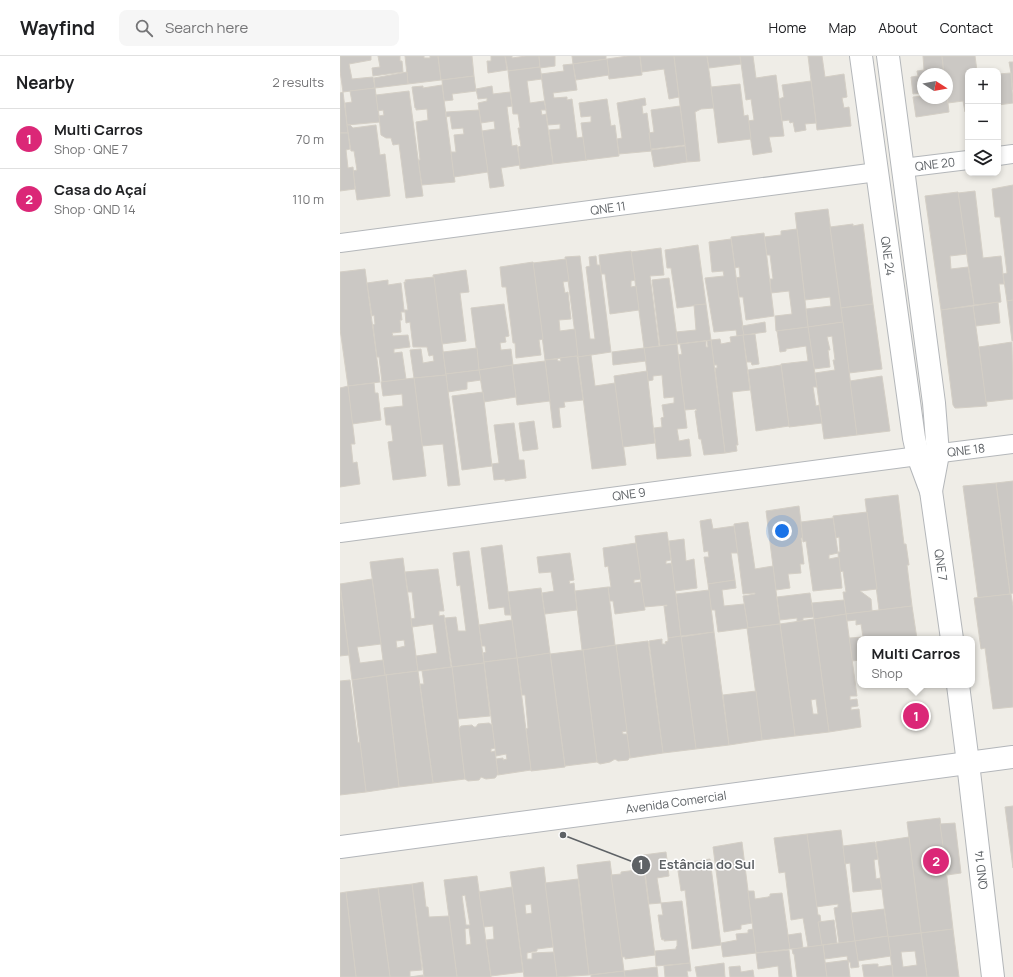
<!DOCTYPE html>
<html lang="en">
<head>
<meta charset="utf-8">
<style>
  :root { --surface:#fff; --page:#f6f6f6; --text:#202124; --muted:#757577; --line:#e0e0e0; --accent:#db2777 }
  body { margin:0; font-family:Manrope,sans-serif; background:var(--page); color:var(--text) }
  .controls { position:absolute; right:12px; top:12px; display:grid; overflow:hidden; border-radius:8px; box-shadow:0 2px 6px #0003 }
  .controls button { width:36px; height:36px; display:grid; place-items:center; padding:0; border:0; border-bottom:1px solid var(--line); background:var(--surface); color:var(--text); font:20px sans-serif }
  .compass { position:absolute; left:577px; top:12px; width:36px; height:36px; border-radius:50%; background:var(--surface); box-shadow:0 2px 6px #0003; rotate:101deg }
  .you { position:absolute; left:442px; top:475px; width:14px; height:14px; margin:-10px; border:3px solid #fff; border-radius:50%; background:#1a73e8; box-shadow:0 0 0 6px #1a73e833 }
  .badge { display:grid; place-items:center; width:26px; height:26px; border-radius:50%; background:var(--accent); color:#fff; font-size:13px; font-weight:700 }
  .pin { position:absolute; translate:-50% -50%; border:2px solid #fff; box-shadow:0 1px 4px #0006 }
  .popup { position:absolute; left:517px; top:580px; width:118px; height:52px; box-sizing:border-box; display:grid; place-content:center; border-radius:8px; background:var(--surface); filter:drop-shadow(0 1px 3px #0005); font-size:13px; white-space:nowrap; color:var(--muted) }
  .popup b { font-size:15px; color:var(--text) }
  .popup::after { content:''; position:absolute; left:50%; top:100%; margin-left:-8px; border:8px solid transparent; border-top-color:var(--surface) }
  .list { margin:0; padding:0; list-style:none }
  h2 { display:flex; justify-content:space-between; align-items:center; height:52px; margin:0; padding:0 16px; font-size:17px }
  h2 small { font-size:13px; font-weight:400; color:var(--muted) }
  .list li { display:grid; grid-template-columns:26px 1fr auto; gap:12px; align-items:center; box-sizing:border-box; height:60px; padding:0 16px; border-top:1px solid var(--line) }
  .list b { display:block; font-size:15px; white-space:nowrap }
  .list p { margin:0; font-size:13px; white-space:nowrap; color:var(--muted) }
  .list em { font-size:13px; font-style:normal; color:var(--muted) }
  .icon { flex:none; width:22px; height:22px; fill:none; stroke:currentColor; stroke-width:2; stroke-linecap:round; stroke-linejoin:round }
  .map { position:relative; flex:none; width:673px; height:921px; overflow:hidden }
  header { display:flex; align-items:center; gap:24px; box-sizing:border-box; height:56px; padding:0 20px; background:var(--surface); border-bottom:1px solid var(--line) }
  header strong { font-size:19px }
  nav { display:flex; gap:22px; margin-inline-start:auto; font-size:14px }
  .search { width:280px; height:36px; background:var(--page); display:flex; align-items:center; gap:10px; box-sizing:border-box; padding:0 14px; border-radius:8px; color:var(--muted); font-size:15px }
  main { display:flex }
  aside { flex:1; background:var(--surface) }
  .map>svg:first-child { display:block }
  .building { fill:#cbc8c4; stroke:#d4cfc6; fill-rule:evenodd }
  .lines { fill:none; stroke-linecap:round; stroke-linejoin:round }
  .minor-casing { stroke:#b4b7ba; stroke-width:20 }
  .tertiary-casing { stroke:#b4b7ba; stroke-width:24 }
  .secondary-casing { stroke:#b3b6ba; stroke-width:24 }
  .minor { stroke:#fff; stroke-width:18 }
  .tertiary { stroke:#fff; stroke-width:22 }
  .secondary { stroke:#fff; stroke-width:22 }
  .labels { text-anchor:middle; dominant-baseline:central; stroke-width:3; stroke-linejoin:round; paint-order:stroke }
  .street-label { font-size:12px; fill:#5e6266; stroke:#fff }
  .leader { fill:none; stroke:#5e6266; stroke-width:1.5 }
  .callout-dot { fill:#5e6266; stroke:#fff; stroke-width:1.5 }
  .mark-label { font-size:12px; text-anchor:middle; font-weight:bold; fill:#fff }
  .callout-label { font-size:13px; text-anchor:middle; font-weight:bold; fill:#5e6266; stroke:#fff; stroke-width:3; stroke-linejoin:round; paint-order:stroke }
</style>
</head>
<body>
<header>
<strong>Wayfind</strong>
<div class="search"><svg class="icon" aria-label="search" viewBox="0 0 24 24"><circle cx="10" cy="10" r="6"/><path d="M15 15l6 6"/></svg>Search here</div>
<nav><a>Home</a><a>Map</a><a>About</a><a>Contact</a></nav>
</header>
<main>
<aside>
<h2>Nearby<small>2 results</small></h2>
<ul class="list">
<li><span class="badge">1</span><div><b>Multi Carros</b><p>Shop · QNE 7</p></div><em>70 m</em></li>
<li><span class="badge">2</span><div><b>Casa do Açaí</b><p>Shop · QND 14</p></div><em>110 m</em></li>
</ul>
</aside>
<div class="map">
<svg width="673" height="921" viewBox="0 0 673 921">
  <rect width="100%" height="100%" fill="#efede7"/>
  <g class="building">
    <polygon points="0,0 31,0 31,4 9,8 12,23 33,21 35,32 3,36 0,15"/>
    <polygon points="38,0 60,0 60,5 62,5 63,16 33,20 32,12 40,11"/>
    <polygon points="65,0 84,0 84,2 90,2 90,0 98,0 101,24 68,28"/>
    <polygon points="98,0 132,0 134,20 101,24"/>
    <polygon points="151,0 165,0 167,14 148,17 147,5 151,5"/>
    <polygon points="165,0 172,0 172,2 186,0 199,0 200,11 168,15"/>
    <polygon points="199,0 215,0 215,10 200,12"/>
    <polygon points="232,0 266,0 266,3 233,8"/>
    <polygon points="288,0 300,0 302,19 269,23 267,3"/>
    <polygon points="300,0 334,0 339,41 329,43 324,13 302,16"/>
    <polygon points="334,0 367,0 374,52 361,53 355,56 360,105 347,106"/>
    <polygon points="367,0 400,0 401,8 369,12"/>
    <polygon points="400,0 413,0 416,22 436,19 444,80 429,81 432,96 413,99 408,65 414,64 411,43 406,44"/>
    <polygon points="468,0 482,0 485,21 504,18 507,41 502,42 504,52 509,51 511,70 477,74"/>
    <polygon points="583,0 602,0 604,18 583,18 583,42 607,42 607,39 609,56 576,61 573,41 582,40 581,37 573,38 571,21 578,20 577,15 584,14"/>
    <polygon points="602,0 635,0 637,15 628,15 628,55 625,56 623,45 608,47 607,18 604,18"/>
    <polygon points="267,3 269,19 236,24 233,8"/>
    <polygon points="669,6 673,6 673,34 671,17"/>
    <polygon points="233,8 237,34 213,37 214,42 227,41 227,44 232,43 237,82 243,81 247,104 213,108 209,74 220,73 220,68 208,69 201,18 224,15 223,9"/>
    <polygon points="200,11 202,23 187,25 190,47 204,45 206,54 201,54 202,59 206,58 213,108 180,113 178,91 181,90 178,72 180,72 178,58 173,58 168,15"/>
    <polygon points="67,16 68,28 35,32 34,22"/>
    <polygon points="671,17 673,47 658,49 658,18"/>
    <polygon points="134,20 136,35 112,38 113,44 104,45 102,24"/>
    <polygon points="471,25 476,67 465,68 466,74 455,76 453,66 450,67 449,64 442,65 439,43 444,41 442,29"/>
    <polygon points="400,28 404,60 408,59 411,83 378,87 371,31"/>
    <polygon points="102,29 115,126 82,129 78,104 80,104 76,66 88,64 87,53 76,54 76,52 75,52 72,31 83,30 83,32"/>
    <polygon points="152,30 153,38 170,36 172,50 167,51 172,90 177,89 180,109 161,112 164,130 150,132 142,75 155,73 154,65 141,67 138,47 147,45 147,42 138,43 136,33"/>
    <polygon points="35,32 40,66 7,69 5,47 12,46 10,35"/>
    <polygon points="69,35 83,140 66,142 59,88 53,89 51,82 46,82 41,79 39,60 44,59 43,54 38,55 36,39"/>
    <polygon points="3,36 8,77 0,77 0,37"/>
    <polygon points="305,42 306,49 302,50 303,58 307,57 312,95 279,98 277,83 282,82 277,47"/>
    <polygon points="267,43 271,70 275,69 279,100 246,104 241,67 251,66 251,60 241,61 239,47"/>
    <polygon points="340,50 345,89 311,93 309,77 314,76 311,54"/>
    <polygon points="139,54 148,116 114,121 111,96 116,96 114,79 124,78 123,72 112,73 110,60 106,61 106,56"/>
    <polygon points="7,69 10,69 13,72 36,69 40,99 45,98 50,140 17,144 13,115 17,114 14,95 11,95"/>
    <polygon points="0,77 8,77 10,93 6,94 8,112 13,111 15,133 0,135"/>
    <polygon points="345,90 347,106 314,111 311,94"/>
    <polygon points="673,129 673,244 667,245 663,218 667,217 660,161 655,161 652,133"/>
    <polygon points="635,135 643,202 661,200 664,228 659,228 661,246 634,249 618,137"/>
    <polygon points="618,136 627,198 610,200 611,213 628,211 634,249 601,254 585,140"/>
    <polygon points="488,153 503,266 468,271 466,253 491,250 490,241 465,244 455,157"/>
    <polygon points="513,168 513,170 523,168 533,248 501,252 490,171"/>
    <polygon points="457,173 468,271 436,275 435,260 452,258 449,235 431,237 430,223 433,223 430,199 427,199 424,181 441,179 441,175"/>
    <polygon points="424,177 434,260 406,264 403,241 399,241 396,222 400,221 399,211 395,212 391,181"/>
    <polygon points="391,183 404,279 397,280 396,274 374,276 365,222 384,220 383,215 372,216 369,186"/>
    <polygon points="358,189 366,248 337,252 331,212 327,212 325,194"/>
    <polygon points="321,192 324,219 310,220 319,290 304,292 291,196"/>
    <polygon points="291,195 295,224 291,225 291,231 296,230 299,254 270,258 265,218 261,218 259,199"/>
    <polygon points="240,200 250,283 255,283 246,211 250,210 249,201 256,200 257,209 260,209 271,296 238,301 225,201"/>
    <polygon points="226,203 229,225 223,226 225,237 228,236 231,263 219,264 220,275 235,273 238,301 237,300 205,304 193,207"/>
    <polygon points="193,206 203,283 199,284 201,299 176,302 175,287 173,287 166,231 162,231 160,211"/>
    <polygon points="25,213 40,326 8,330 0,273 0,216"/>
    <polygon points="126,214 129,236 120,237 126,285 102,288 93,219"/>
    <polygon points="94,221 106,319 74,322 70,294 81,293 83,307 94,305 93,299 89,300 87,291 73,291 70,266 66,267 65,256 64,254 68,254 64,226 66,226 65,224"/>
    <polygon points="329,222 338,288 320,290 312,224"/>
    <polygon points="48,224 48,229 61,227 64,254 65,256 61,256 62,264 60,264 61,276 52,277 53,280 68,279 70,291 54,293 54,297 62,296 66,323 42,326 39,301 37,301 33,269 35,268 34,259 32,260 27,227"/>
    <polygon points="673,244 673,285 672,285 667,245"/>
    <polygon points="658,246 660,267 636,270 633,250"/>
    <polygon points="164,248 169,280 165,281 166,286 160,287 161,294 171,293 173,309 139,314 131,252"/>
    <polygon points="366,248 371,284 338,288 336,276 356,274 354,249"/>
    <polygon points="533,248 542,313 509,317 501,252"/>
    <polygon points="633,250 647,350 618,352 615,352 613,349 601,254"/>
    <polygon points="425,266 426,276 404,279 402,270"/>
    <polygon points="503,266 517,379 484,383 475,317 495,314 493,304 495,304 492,280 487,281 490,294 488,294 490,311 474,313 468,271"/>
    <polygon points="468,271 477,331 473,331 476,350 479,349 482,367 449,371 441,308 468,305 466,290 446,293 446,295 440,296 437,275"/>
    <polygon points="415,278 419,308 412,309 411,306 407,306 403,279"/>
    <polygon points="403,279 410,334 392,336 398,389 396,389 397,395 385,397 375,312 377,312 377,309 374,309 371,284 380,283 381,288 391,286 390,281"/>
    <polygon points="371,284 385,397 364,399 361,383 359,383 355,355 357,354 356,353 345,354 338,299 342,298 340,288 366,285 366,291 368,291 367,285"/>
    <polygon points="672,286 673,343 646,346 639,291"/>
    <polygon points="337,288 347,372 337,373 339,385 349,383 351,399 351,400 317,403 314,372 322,371 321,362 324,361 322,349 334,347 334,341 324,342 322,319 313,320 313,324 308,325 304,292"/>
    <polygon points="137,292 139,314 106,318 103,296"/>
    <polygon points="304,292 306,305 273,309 272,296"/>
    <polygon points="251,299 255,330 275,327 286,409 252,413 238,301"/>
    <polygon points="237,300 243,344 224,346 225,351 219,352 221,371 213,372 205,304 217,303 218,305 221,305 220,302"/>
    <polygon points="205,305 210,345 177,349 172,309"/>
    <polygon points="172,309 176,341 144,346 139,314"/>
    <polygon points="441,309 449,370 416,375 408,314"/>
    <polygon points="139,314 141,324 127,326 127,333 108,336 106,318"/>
    <polygon points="307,315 315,387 283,391 274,320"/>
    <polygon points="106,319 120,429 108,430 103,388 82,390 74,322"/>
    <polygon points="542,320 550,375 517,379 510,325"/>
    <polygon points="74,322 86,420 53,424 48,386 53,385 51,369 46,369 44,352 63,350 62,338 43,340 41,326"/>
    <polygon points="34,327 35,337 38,337 41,364 12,368 8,330"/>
    <polygon points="8,330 15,388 11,388 13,407 17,406 20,428 0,431 0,332"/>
    <polygon points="143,336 152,410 122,414 112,340"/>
    <polygon points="194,365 198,393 183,395 179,367"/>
    <polygon points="174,367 179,404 184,404 186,422 165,425 165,423 154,424 152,408 159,407 154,369"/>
    <polygon points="673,425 673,537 670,538 656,427"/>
    <polygon points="656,427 670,538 638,542 623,430"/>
    <polygon points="558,439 564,488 566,488 569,509 567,509 572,550 539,554 525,443"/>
    <polygon points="459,450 463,482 461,482 464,508 460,508 461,517 448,518 450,532 436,534 426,455"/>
    <polygon points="527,456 537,533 520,535 531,543 532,555 506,558 503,536 506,536 503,515 500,516 498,497 498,496 500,496 499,481 496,482 493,460"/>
    <polygon points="493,462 498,497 489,499 489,503 499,501 502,532 473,535 466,485 463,486 461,466"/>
    <polygon points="371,463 373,473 394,470 398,497 391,497 395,524 368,528 364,501 369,501 368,495 364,496 360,465"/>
    <polygon points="408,466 415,513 433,510 440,568 408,572 403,540 415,538 415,537 403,538 394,468"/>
    <polygon points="327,476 331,504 326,505 326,508 332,507 341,580 328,582 324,550 327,550 327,549 304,551 295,480"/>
    <polygon points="344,483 346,505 354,503 357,532 335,535 329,485"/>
    <polygon points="296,487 301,523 294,524 294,527 301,526 305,554 275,558 273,545 270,545 268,531 271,531 268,510 265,511 263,492"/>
    <polygon points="162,489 171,559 165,559 164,551 149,553 141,492"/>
    <polygon points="129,495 144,607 112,611 105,562 116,561 118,575 126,575 120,529 117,530 113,497"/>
    <polygon points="230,497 234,524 229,525 230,528 234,527 237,554 205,558 202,537 214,535 211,516 199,517 197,501"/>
    <path d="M63 502 78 615 45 619 30 506ZM64 584 65 590 57 592 56 585Z"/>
    <polygon points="98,513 104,555 99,555 99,560 104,559 111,611 78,615 76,600 97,597 93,568 72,571 71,563 75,562 72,536 68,536 65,516"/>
    <polygon points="32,523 41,588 17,591 20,607 43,604 45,619 12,624 0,528"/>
    <polygon points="395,524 396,532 382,534 384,550 404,548 408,572 378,576 375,554 371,554 368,528"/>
    <polygon points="0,530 9,599 0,600"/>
    <polygon points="268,531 275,589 242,594 235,535"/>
    <polygon points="201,532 210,597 177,602 168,536"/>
    <polygon points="369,534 374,576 341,580 336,538"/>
    <polygon points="470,537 474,561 463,562 463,565 457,566 457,562 440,564 437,541"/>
    <polygon points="671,538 673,550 673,651 653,653 645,592 641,593 634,542"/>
    <polygon points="504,544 506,558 474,563 472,547"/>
    <polygon points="572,550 577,583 520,583 520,604 512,605 509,582 523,581 521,568 516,569 516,564 507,565 506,558"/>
    <polygon points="506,558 517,640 510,640 510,644 517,643 518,650 511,651 511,654 519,653 521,671 489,676 474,563"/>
    <path d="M474 563 489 676 455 680 440 568ZM476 643 478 658H473L471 644Z"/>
    <polygon points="172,564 177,602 144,606 143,597 146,596 145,590 142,590 139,569"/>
    <polygon points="440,568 455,680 422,684 407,572"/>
    <polygon points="374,576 389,689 356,693 341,581"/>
    <polygon points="341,580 356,693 323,697 309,585 322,583 322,588 326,588 325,586 328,585 328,582"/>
    <polygon points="308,585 323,697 290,702 276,589"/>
    <polygon points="276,589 287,675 282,676 283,678 287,678 290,701 288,704 278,705 275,703 270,706 260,708 257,706 243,594"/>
    <polygon points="243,594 257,706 225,710 210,598"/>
    <polygon points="210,597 225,711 191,715 186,673 188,672 185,639 182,639 177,602"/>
    <polygon points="177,602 191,714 158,719 156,703 163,702 163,704 167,703 166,698 156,700 144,606"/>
    <polygon points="144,607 150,660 118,663 112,611"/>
    <polygon points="112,611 125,723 93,727 80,628 84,628 82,615"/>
    <polygon points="78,615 93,727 59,731 46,619"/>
    <polygon points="46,619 59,731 26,736 12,624"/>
    <polygon points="10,624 18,687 20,686 26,736 0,739 0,625"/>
    <polygon points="416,635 422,684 389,689 383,639"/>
    <polygon points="149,667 152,669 155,692 151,693 151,696 155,695 158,718 155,722 146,723 141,721 139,724 128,725 125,723 119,673 121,670 132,669 134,671 136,671 138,668"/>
    <polygon points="673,750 673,812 665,751"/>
    <polygon points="600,762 613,873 581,877 567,766"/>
    <polygon points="615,767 621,817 607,819 600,768"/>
    <polygon points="501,774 515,885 499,887 494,852 498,851 498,848 476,851 467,778"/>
    <polygon points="467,778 478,859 480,859 484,889 468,891 463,862 451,864 445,816 439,817 434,782"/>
    <polygon points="569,781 581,877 548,881 536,786"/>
    <polygon points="402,786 412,867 401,869 401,873 384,876 373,791"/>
    <polygon points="535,786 538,803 534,804 536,823 540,822 542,833 513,836 510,807 505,808 503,790"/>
    <polygon points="326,796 329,820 317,822 321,847 309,848 303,799"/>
    <polygon points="370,803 381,889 352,893 345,834 341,835 337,808"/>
    <polygon points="270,805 284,915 249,919 237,809"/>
    <path d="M204 811 213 891 197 893V895L187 897V903H192V897L214 896 217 921H184L170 816ZM191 848 192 857 186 858 185 849Z"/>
    <polygon points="304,813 315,899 285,903 285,901 282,901 271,819 281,818 281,816"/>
    <path d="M137 820 151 921H117L104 824ZM125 839 130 869H126L122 840ZM129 872 131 888 126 889 125 873Z"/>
    <polygon points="238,823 249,919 217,921 205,827"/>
    <polygon points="83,826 86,851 88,851 89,861 109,860 117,921 84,921 72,828"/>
    <polygon points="72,828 82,914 70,915 70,921 83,919 84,921 50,921 38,832"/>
    <polygon points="172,831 183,916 151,920 146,884 154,883 153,870 144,871 139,836"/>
    <polygon points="38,832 50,921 16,921 6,836"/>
    <polygon points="408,835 414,835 415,843 428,841 430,840 430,838 442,837 450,893 416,897"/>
    <polygon points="6,836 16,921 0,921 0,837"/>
    <polygon points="342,845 350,907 316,910 315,895 336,893 336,891 337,890 337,884 324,885 324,883 322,884 321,881 318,859 323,859 321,847"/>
    <polygon points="544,853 548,880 515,885 511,857"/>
    <polygon points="494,864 497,887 482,889 478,866"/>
    <polygon points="413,873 416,897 383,901 381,887 397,884 396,878 408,877 408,874"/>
    <polygon points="613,873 619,921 587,921 581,877"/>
    <polygon points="461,877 463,892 450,893 448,879"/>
    <path d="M581 877 587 921H553L548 881ZM575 895 577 909 563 911 561 896Z"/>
    <polygon points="548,880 551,900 518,905 515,885"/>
    <polygon points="515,885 519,911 511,912 510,906 508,906 507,900 485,903 483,889"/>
    <polygon points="483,889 487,921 457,921 454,898 453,898 452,893"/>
    <polygon points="449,894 452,921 439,921 438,910 418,913 416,897"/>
    <polygon points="508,904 510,921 487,921 485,907"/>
    <polygon points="350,907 351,915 347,915 348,921 325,921 324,910"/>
    <polygon points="384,907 385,921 357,921 355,911"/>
    <polygon points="534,908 538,908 538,911 552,909 553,921 524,921 522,909"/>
    <polygon points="400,910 401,916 413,914 414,921 390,921 389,911"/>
    <polygon points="317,911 318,921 285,921 284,915"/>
    <polygon points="284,915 285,921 251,921 251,919"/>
  </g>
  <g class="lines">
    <defs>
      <g id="minor">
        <polyline points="658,100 673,98"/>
        <polyline points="563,112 628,104"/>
        <polyline points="0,187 537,116"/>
        <polyline points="0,477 578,400 673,388"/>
      </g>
      <g id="tertiary">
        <polyline points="521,0 574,382 578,400 591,435 612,583"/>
        <polyline points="548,0 594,347 598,398 591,435"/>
        <polyline points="618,629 628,707 653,921"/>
      </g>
      <polyline id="secondary" points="0,791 673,701"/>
    </defs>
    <use href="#minor" class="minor-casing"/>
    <use href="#tertiary" class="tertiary-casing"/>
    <use href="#secondary" class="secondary-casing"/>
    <use href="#minor" class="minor"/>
    <use href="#tertiary" class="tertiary"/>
    <use href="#secondary" class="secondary"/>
  </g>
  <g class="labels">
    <g class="street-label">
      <text transform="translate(595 108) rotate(-7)">QNE 20</text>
      <text transform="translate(268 152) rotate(-8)">QNE 11</text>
      <text transform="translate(548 200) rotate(82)">QNE 24</text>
      <text transform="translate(626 394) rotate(-7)">QNE 18</text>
      <text transform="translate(289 438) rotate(-8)">QNE 9</text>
      <text transform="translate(601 509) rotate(82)">QNE 7</text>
      <text transform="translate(336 746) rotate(-8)">Avenida Comercial</text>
      <text transform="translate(641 814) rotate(-97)">QND 14</text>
    </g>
  </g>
  <path class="leader" d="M223 779L301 809"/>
  <g class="callout-dot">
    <circle cx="223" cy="779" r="4"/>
    <circle cx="301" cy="809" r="10"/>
  </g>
  <g class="mark-label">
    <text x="301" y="813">1</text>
  </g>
  <g class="callout-label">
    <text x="367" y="813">Estância do Sul</text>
  </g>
</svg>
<div class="controls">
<button>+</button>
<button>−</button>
<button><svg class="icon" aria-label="layers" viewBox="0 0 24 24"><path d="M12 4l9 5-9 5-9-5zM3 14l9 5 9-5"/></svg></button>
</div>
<svg class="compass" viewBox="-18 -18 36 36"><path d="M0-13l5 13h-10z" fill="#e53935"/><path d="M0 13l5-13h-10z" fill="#757577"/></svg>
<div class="you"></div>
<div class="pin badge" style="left:576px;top:660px">1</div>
<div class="popup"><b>Multi Carros</b>Shop</div>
<div class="pin badge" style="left:596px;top:805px">2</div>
</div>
</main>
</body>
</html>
